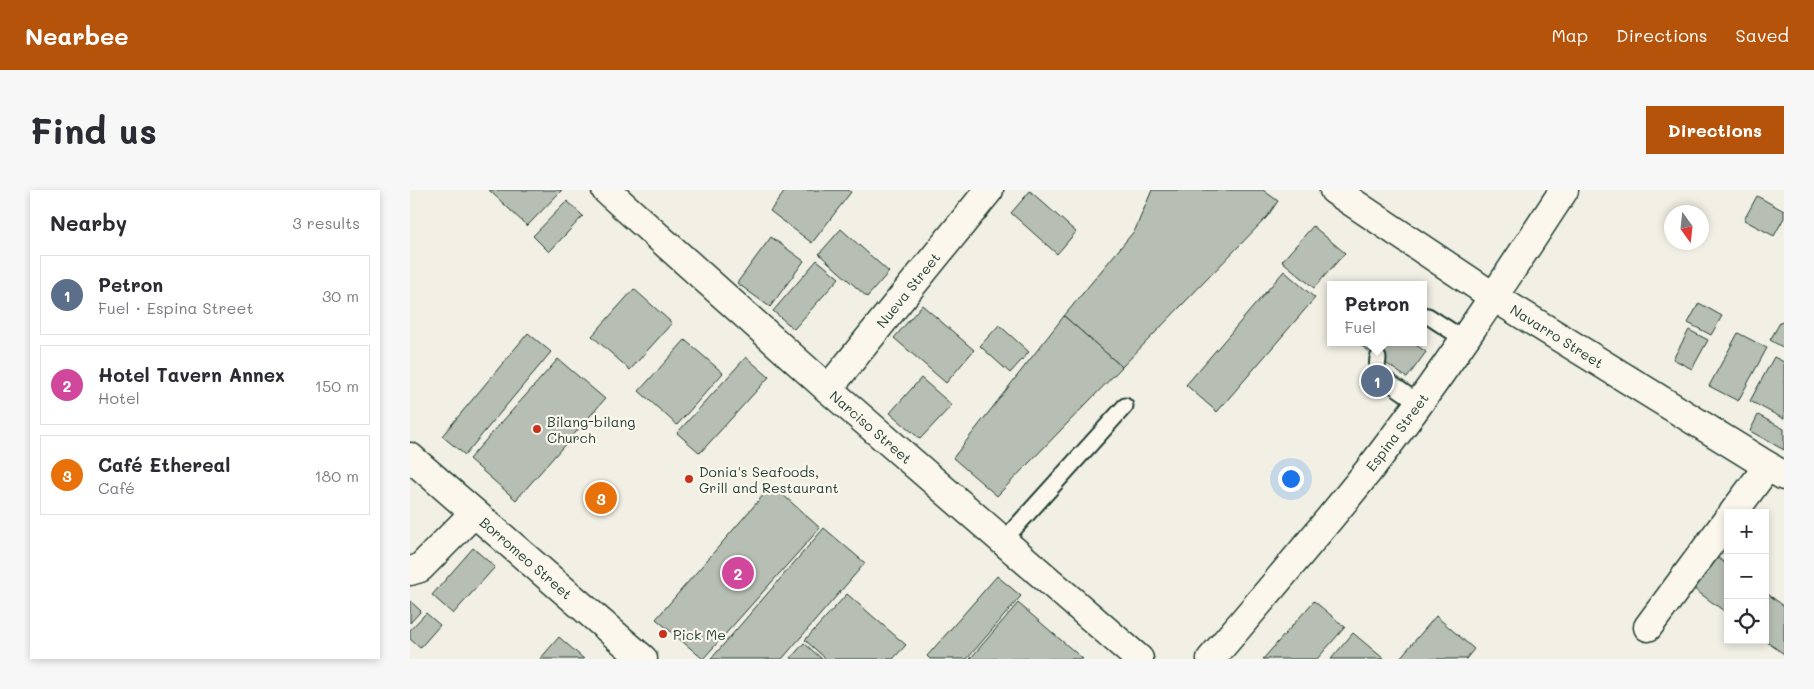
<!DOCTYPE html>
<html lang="en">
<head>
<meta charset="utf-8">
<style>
  :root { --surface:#fff; --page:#f7f7f7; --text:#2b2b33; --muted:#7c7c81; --line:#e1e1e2; --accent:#b45309 }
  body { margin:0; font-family:Mali,sans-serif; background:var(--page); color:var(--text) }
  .controls { position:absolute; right:15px; bottom:15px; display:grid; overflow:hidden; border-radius:0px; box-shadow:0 2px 8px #0003 }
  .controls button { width:45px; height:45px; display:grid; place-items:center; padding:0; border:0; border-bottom:1px solid var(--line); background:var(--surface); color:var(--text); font:25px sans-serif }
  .compass { position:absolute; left:1254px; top:15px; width:45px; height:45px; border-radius:50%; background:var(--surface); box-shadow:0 2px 8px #0003; rotate:165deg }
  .you { position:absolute; left:880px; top:288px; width:18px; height:18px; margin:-12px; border:4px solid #fff; border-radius:50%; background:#1a73e8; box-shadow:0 0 0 8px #1a73e833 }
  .badge { display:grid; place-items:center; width:32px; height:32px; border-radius:50%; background:var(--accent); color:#fff; font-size:16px; font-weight:700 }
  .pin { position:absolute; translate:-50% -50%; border:2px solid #fff; box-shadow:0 1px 5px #0006 }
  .popup { position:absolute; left:917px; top:91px; width:100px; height:65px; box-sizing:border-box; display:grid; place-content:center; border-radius:0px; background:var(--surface); filter:drop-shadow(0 1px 4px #0005); font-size:16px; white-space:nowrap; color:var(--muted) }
  .popup b { font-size:19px; color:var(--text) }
  .popup::after { content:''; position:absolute; left:50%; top:100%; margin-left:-10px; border:10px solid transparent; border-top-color:var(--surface) }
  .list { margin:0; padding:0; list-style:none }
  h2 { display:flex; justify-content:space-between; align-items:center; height:65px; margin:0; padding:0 20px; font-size:21px }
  h2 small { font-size:16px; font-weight:400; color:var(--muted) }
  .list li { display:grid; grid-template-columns:32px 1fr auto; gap:15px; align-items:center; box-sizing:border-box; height:80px; margin:0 10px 10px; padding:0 10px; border:1px solid var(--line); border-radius:0px }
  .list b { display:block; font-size:19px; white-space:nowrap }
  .list p { margin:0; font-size:16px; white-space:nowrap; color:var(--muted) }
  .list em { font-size:16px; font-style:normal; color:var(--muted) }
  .icon { flex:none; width:28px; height:28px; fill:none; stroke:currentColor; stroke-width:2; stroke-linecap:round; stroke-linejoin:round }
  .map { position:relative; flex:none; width:1374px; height:469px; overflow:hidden; border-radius:0px }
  header { display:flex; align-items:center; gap:30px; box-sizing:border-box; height:70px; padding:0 25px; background:var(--accent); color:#fff }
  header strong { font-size:24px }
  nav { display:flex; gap:28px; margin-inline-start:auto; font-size:18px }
  .intro { display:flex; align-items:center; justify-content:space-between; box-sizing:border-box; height:120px; padding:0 30px }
  h1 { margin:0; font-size:35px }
  .button { padding:12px 22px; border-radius:0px; background:var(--accent); color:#fff; font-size:18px; font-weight:700 }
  main { display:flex; gap:30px; padding:0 30px }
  aside { flex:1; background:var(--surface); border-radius:0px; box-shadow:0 2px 8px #0003 }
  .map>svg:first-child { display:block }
  .building { fill:#b7beb3; stroke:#1f3d34 }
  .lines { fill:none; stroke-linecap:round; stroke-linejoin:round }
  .lane-casing { stroke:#1f3d34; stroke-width:19 }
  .street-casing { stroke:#1f3d34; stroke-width:31 }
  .secondary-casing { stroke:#1f3d34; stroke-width:31 }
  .primary-casing { stroke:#1f3d34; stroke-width:31 }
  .lane { stroke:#fbf7ec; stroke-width:15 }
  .street { stroke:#fbf7ec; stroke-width:28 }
  .secondary { stroke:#fbf7ec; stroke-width:28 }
  .primary { stroke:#fbf7ec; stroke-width:28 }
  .poi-dot { fill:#c8321e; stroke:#fbf7ec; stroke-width:2 }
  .labels { text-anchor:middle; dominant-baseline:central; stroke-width:4.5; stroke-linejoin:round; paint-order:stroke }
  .street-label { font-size:14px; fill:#1f3d34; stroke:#fbf7ec }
  .poi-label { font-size:14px; fill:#1f3d34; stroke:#fbf7ec; text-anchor:start }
</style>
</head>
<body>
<header>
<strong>Nearbee</strong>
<nav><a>Map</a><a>Directions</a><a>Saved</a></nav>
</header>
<div class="intro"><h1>Find us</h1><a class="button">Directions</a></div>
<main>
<aside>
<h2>Nearby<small>3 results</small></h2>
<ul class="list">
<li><span class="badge" style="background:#5c6f8a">1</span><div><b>Petron</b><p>Fuel · Espina Street</p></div><em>30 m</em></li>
<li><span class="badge" style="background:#d1479c">2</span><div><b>Hotel Tavern Annex</b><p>Hotel</p></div><em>150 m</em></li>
<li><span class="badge" style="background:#e8710a">3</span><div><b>Café Ethereal</b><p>Café</p></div><em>180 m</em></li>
</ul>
</aside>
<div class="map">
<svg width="1374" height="469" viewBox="0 0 1374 469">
  <rect width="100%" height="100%" fill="#f2f0e5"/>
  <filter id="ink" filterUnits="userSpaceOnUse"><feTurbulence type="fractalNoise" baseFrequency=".02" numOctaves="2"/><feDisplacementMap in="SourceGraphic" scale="10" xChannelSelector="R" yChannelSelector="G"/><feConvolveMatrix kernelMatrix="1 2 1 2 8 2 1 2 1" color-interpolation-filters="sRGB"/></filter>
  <g filter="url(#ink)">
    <g class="building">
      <polygon points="79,0 152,0 117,36"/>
      <polygon points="376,0 438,0 441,2 402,53 360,21"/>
      <polygon points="742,0 853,0 868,11 857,27 712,177 654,126 725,40"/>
      <polygon points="620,1 666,42 647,64 601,23"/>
      <polygon points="1347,6 1374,21 1374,28 1364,46 1334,30"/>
      <polygon points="157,11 173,26 139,62 123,46"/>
      <polygon points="903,36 935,63 904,98 872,71"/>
      <polygon points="431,39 479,82 457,107 409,64"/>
      <polygon points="361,47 394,71 360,117 327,93"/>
      <polygon points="407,70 429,88 384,139 363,121"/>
      <polygon points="874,81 905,108 807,222 776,195"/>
      <polygon points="224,99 262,133 220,180 182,146"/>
      <polygon points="1289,113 1312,126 1301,145 1278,133"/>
      <polygon points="512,115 564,160 536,193 484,148"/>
      <polygon points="654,126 712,177 587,306 543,268"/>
      <polygon points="1371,131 1374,133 1374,158 1360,150"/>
      <polygon points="589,135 619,162 600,183 570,156"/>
      <polygon points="1279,140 1298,150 1282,179 1263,169"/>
      <polygon points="118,143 141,162 55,265 32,246"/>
      <polygon points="1328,143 1357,158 1328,211 1299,196"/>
      <polygon points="275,150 313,183 267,235 229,201"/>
      <polygon points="946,152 1002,152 1016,162 997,188"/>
      <polygon points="336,167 359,187 290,263 267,243"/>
      <polygon points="1364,167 1374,172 1374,229 1340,211"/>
      <polygon points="148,169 195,209 106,310 59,269"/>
      <polygon points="511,188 542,215 510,249 480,223"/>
      <polygon points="1348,225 1374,239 1374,260 1340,241"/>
      <polygon points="362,295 410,338 293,469 246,429"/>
      <polygon points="414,338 455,373 372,469 301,469"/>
      <polygon points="63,358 85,377 43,424 22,405"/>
      <polygon points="1304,365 1318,375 1318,424 1280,396"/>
      <polygon points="587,386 611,406 557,469 520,469 517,466"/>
      <polygon points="1355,402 1374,416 1374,464 1354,450"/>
      <polygon points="437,404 496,455 483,469 416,469 395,450"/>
      <polygon points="0,411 11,421 0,433"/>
      <polygon points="904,411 935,437 907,469 853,469"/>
      <polygon points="608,413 673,469 560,469"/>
      <polygon points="16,423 30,435 10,458 0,449 0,440"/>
      <polygon points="1026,426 1064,459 1056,469 989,469"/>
      <polygon points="943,443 974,469 921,469"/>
      <polygon points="149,447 174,469 130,469"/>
      <polygon points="394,453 412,469 380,469"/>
    </g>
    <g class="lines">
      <defs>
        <g id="lane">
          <polyline points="1013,125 1018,126 1055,150"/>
          <polyline points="968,168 967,178 970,186 1009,213"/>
          <polyline points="593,351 715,216"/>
        </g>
        <g id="street">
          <polyline points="196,0 418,199 729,469"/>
          <polyline points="924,0 1084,107 1374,286"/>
          <polyline points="418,199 579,0"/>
          <polyline points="1323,323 1358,276"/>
          <polyline points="0,381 10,378 64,323"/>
          <polyline points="1238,437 1318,329"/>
        </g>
        <polyline id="secondary" points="0,267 233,469"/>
        <path id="primary" d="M801 469C855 406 908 344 959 280 1029 190 1092 95 1154 0"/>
      </defs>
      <use href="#lane" class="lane-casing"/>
      <use href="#street" class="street-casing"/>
      <use href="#secondary" class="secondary-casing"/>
      <use href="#primary" class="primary-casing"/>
      <use href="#lane" class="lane"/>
      <use href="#street" class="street"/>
      <use href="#secondary" class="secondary"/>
      <use href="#primary" class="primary"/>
    </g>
  </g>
  <g class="poi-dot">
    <circle cx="127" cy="239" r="5"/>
    <circle cx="279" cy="289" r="5"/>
    <circle cx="253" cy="444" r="5"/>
  </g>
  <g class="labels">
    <g class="street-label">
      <text transform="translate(498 100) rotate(-51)">Nueva Street</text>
      <text transform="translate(1147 146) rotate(32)">Navarro Street</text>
      <text transform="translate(461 237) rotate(41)">Narciso Street</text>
      <text transform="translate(987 242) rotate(-53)">Espina Street</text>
      <text transform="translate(116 368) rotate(41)">Borromeo Street</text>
    </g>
    <g class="poi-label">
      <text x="137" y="231">Bilang-bilang<tspan x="137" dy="16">Church</tspan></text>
      <text x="289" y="281">Donia's Seafoods,<tspan x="289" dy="16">Grill and Restaurant</tspan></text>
      <text x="263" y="444">Pick Me</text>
    </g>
  </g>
</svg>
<div class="controls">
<button>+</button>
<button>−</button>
<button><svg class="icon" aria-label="locate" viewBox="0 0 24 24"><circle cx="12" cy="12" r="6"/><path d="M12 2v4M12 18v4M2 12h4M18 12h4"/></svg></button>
</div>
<svg class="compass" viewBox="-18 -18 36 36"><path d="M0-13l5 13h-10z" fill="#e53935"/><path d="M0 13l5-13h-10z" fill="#7c7c81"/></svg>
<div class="you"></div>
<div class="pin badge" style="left:967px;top:191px;background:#5c6f8a">1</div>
<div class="popup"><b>Petron</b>Fuel</div>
<div class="pin badge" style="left:328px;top:383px;background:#d1479c">2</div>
<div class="pin badge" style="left:191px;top:308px;background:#e8710a">3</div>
</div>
</main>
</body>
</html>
